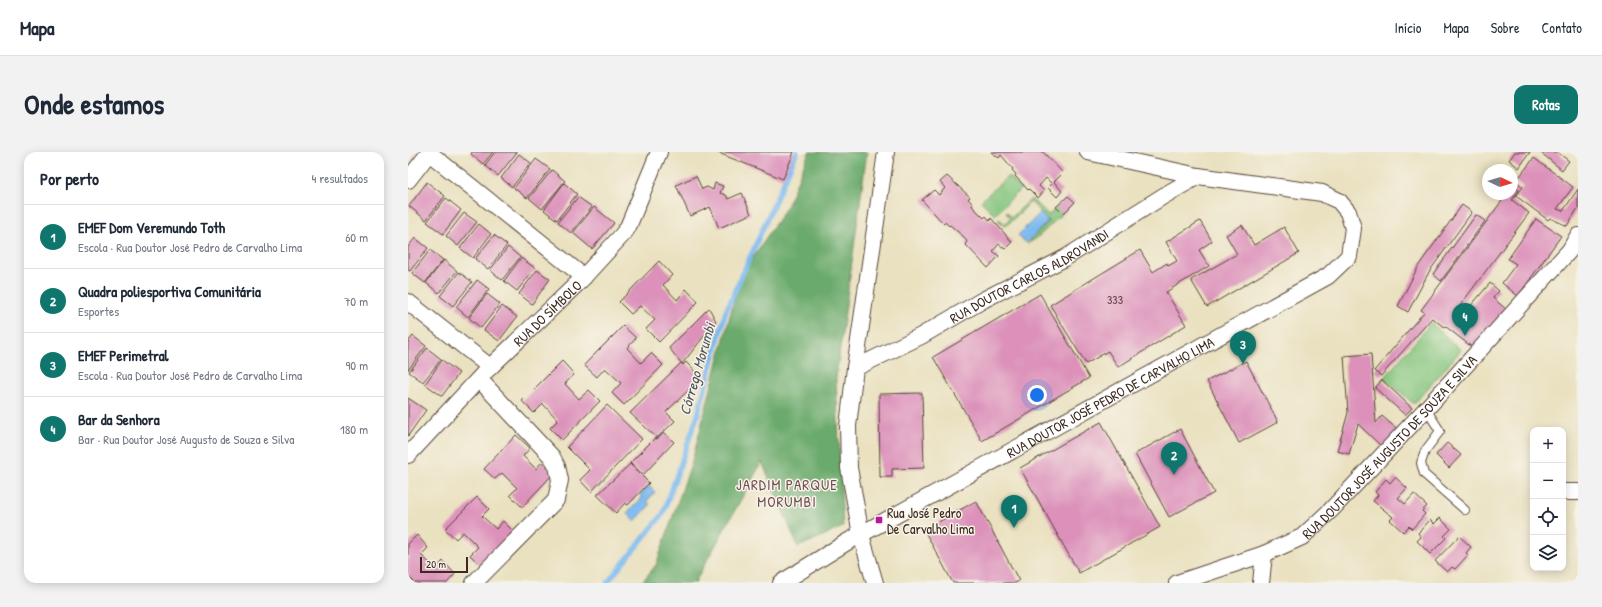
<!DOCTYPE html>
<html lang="pt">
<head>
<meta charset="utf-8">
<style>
  :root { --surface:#fff; --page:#f2f2f3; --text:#1f2937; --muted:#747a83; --line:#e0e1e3; --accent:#0f766e }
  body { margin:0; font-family:"Patrick Hand",sans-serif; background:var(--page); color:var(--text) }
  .controls { position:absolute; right:12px; bottom:12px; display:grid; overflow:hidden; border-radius:8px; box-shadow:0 2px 10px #0003 }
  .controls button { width:36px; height:36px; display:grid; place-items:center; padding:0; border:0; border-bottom:1px solid var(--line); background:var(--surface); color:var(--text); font:20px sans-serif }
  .compass { position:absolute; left:1074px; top:12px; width:36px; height:36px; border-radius:50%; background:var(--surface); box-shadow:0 2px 10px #0003; rotate:94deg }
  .scale { position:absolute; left:12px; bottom:10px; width:48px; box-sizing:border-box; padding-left:4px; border:2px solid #3b2a1e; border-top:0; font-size:11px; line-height:14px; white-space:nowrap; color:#3b2a1e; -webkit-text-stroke:3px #f7f3e8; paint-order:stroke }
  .you { position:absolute; left:629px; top:243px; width:14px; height:14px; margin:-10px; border:3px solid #fff; border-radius:50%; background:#1a73e8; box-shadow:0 0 0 6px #1a73e833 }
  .badge { display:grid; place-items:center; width:26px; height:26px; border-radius:50%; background:var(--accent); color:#fff; font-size:13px; font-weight:700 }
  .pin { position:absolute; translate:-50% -33px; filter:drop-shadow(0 1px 2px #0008) }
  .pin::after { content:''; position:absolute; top:21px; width:14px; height:12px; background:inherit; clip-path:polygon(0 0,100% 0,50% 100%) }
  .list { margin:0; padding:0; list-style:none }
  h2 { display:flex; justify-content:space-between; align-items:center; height:52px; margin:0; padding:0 16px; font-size:17px }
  h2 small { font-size:13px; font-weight:400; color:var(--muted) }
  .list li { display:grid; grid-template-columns:26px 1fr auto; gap:12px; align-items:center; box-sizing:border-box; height:64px; padding:0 16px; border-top:1px solid var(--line) }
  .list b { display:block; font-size:15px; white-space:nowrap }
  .list p { margin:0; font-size:13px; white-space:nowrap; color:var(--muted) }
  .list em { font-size:13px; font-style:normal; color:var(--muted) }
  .icon { flex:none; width:22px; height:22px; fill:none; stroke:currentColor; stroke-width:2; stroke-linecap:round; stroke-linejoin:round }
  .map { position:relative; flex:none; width:1170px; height:431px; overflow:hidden; border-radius:12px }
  header { display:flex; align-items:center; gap:24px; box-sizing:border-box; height:56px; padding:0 20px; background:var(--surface); border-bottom:1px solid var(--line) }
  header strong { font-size:19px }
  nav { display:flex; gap:22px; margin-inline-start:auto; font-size:14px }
  .intro { display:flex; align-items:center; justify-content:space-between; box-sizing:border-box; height:96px; padding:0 24px }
  h1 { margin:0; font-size:28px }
  .button { padding:10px 18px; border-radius:12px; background:var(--accent); color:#fff; font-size:14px; font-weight:700 }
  main { display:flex; gap:24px; padding:0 24px }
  aside { flex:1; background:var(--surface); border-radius:12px; box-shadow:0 2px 10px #0003 }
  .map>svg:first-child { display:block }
  .green { fill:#84c57d; stroke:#60784e }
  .forest { fill:#6baa6c; stroke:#536a45 }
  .water { fill:#7cbaf0; stroke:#5c7287 }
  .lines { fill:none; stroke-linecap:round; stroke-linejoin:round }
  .stream { stroke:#7cbaf0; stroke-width:5 }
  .building { fill:#dc90ba }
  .service-casing { stroke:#554536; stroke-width:10 }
  .minor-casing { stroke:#554536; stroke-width:18 }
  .service { stroke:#fff; stroke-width:8 }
  .minor { stroke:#fff; stroke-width:16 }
  .poi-dot { fill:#b5179e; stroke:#f7f3e8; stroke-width:1.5 }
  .labels { text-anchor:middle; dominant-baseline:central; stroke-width:3; stroke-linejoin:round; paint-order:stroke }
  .number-label { font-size:12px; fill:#634445 }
  .street-label { font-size:14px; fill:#3b2a1e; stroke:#f7f3e8 }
  .poi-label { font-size:14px; fill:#3b2a1e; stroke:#f7f3e8; text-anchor:start }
  .water-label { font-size:15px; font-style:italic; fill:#4e555d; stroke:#f7f3e8 }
  .neighbourhood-label { font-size:15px; letter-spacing:1px; fill:#734e55; stroke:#f7f3e8 }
</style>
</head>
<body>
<header>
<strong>Mapa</strong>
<nav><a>Início</a><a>Mapa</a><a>Sobre</a><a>Contato</a></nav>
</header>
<div class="intro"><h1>Onde estamos</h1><a class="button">Rotas</a></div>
<main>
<aside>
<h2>Por perto<small>4 resultados</small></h2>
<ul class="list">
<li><span class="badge">1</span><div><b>EMEF Dom Veremundo Toth</b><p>Escola · Rua Doutor José Pedro de Carvalho Lima</p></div><em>60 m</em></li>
<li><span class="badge">2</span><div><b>Quadra poliesportiva Comunitária</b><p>Esportes</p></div><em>70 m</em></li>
<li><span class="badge">3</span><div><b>EMEF Perimetral</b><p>Escola · Rua Doutor José Pedro de Carvalho Lima</p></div><em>90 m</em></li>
<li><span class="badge">4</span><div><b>Bar da Senhora</b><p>Bar · Rua Doutor José Augusto de Souza e Silva</p></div><em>180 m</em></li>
</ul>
</aside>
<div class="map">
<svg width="1170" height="431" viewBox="0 0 1170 431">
  <rect width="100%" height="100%" fill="#f7f3e8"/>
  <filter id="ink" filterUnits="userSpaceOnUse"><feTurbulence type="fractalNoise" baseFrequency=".025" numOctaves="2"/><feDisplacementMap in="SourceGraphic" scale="8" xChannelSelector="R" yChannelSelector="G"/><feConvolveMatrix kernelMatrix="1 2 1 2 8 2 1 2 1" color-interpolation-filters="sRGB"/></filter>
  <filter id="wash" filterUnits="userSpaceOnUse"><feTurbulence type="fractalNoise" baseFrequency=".012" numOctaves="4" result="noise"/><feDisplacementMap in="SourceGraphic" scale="16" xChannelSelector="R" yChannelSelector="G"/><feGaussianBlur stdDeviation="0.9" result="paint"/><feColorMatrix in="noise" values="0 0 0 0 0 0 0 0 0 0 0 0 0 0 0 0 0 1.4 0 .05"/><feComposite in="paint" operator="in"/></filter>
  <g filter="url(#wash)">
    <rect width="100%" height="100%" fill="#eae1c0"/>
    <g class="green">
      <polygon points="600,24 613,37 587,63 573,49"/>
      <polygon points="623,47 641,63 648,56 654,62 629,86 619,92 641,69 623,50 597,75 590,68 591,67 597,72 602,66 598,61 599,60 604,65"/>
      <polygon points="1023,171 1053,198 1006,252 976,226"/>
    </g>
    <polygon class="forest" points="401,0 459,0 428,226 435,375 390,395 354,310 288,428 288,431 233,431 248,413 284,309 332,125 379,54"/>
    <g class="water">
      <polygon points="632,61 640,69 618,91 610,83"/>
      <polygon points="241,334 247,340 239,349 242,353 227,369 219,361 234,346 232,343"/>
    </g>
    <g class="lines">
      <polyline class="stream" points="199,431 255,362 290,262 318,159 389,0"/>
    </g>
    <g id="blocks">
      <g class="building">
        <polygon points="64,0 85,0 75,12 63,2"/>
        <polygon points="87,0 109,0 90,24 77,13"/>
        <polygon points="308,0 386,0 375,27"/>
        <polygon points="583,0 635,0 655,21 646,30 654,39 649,45 640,36 644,32 638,26 631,34 636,39 630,46 621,37 620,38 607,24 608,22 604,18 605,17 593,3 591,6"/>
        <polygon points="1107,0 1122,0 1111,16 1101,8"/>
        <polygon points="1132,0 1149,0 1161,9 1154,18"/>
        <polygon points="111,2 123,11 104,35 93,26"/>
        <polygon points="1126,6 1165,35 1149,57 1155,59 1170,37 1170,56 1159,74 1142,66 1140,68 1108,44 1115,35 1108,29"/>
        <polygon points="128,7 142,17 119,46 106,36"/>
        <polygon points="144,18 157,29 134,57 121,46"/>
        <polygon points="288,24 294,37 299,35 305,38 307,31 315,34 312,41 318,43 320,47 334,41 343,62 311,76 302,55 282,64 268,33"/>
        <polygon points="539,24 562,45 560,47 565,52 564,54 576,66 578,64 582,69 583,66 604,90 597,97 591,92 585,99 591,104 580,116 557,92 559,90 556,85 542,73 541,74 537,70 536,72 514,48 526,38 531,43 537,36 532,30"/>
        <polygon points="19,30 37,44 18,68 1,54"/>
        <polygon points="156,31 169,42 149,68 136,58"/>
        <polygon points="1105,34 1111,38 1104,48 1121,61 1045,163 1051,168 1082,131 1091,139 1085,146 1099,158 1065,196 1037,174 1036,175 1024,166 973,224 966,219 1016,160 1013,158 1099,42 1104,42"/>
        <polygon points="660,44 667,50 655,62 648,55"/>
        <polygon points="170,45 184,55 163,81 150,70"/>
        <polygon points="38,46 53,58 35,82 19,70"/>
        <polygon points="1054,53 1064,60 1021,120 1000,160 990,154 1011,113"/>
        <polygon points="186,55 206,71 184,97 165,81"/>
        <polygon points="56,61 69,70 50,94 38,84"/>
        <polygon points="1068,63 1077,69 1033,129 1025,122"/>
        <polygon points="1128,67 1153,84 1110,144 1094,131 1108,112 1100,107"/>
        <polygon points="792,69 804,89 791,98 801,114 758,140 778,173 710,215 700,199 678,212 642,153 732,98 745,120 759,111 760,114 769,109 758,90"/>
        <polygon points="71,72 83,82 65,106 52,96"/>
        <polygon points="834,73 846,93 876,75 891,101 799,155 783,128 829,102 818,83"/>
        <polygon points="86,83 99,93 80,117 67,107"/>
        <polygon points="7,86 20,96 2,119 0,118 0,95"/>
        <polygon points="100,95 112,105 94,128 82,118"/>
        <polygon points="22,98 35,108 17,131 4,121"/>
        <polygon points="113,106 127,116 109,139 96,129"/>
        <polygon points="36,108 49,119 31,141 18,131"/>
        <polygon points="251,109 264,123 255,133 269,148 278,137 290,150 251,190 238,177 247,168 232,154 223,162 211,150"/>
        <polygon points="129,118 142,127 124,152 111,142"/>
        <polygon points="51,120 64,130 45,154 32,144"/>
        <polygon points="69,128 81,137 60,165 48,155"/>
        <polygon points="79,142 92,152 73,176 61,166"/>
        <polygon points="632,142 681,226 574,289 525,205"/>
        <polygon points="94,154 109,165 91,189 76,178"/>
        <polygon points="301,156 308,169 274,212 261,196"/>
        <polygon points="215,174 228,186 219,196 233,211 243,201 255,213 216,253 204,241 213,231 197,216 189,225 176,213"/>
        <polygon points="5,184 18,194 0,218 0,190"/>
        <polygon points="19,196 33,207 15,230 1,220"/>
        <polygon points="963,202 968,271 974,264 990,278 975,296 950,272 941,302 929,299 940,261 936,204"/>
        <polygon points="34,208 51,221 34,244 17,232"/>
        <polygon points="154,209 166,222 157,232 171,247 181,238 192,249 154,288 142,276 150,268 135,252 126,261 114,249"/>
        <polygon points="838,209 870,270 831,291 799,229"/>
        <polygon points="278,210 293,226 258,260 267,269 249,286 222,261 273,211 275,213"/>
        <polygon points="974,228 1004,256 997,263 967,236"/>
        <polygon points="514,241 516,316 484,317 484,325 472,325 471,242"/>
        <polygon points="0,246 18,258 0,284"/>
        <polygon points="199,253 234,287 183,340 172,328 182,318 159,295"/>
        <polygon points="693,270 752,375 671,421 612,316"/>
        <polygon points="772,277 806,341 761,365 727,302"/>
        <polygon points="256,281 266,290 235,323 222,311 247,286 249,287"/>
        <polygon points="108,283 122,296 115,304 128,317 134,310 146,321 114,355 102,343 109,336 94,321 87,327 76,317"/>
        <polygon points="1039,291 1053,303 1041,316 1028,303"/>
        <polygon points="222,312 241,331 220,353 217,351 208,361 189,343"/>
        <polygon points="987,325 999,336 990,346 997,352 1006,342 1019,354 1014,359 1017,362 1004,377 1001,374 995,380 982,368 985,365 965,349 970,343 967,340 978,327 982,331"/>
        <polygon points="69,345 81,357 74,364 88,377 95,369 108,382 75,416 62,403 70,395 55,380 48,387 37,377"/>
        <polygon points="568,349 611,429 607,431 545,431 516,378"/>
        <polygon points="1032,366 1043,377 1036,384 1038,386 1022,402 1009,389 1013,385 1010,381 1022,368 1026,372"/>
        <polygon points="9,383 20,396 13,403 28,417 35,409 47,422 39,431 7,431 0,424 0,392"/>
        <polygon points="1051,384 1063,395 1058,401 1060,403 1047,417 1044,415 1039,420 1027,409"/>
      </g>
    </g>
  </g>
  <g filter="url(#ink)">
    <use href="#blocks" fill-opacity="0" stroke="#554536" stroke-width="1"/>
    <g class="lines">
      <defs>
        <polyline id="service" points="1018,257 1032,279 1017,299 1013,311 1016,322 1057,358"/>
        <g id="minor">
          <polyline points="20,0 176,125"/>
          <polyline points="0,28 21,1"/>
          <polyline points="0,150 82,215"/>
          <path id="s1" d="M447 216 513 184 575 148 657 106 757 43 790 24"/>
          <path id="s2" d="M0 303 79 218 172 129 215 82 220 75 251 0"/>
          <polyline points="1155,340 1170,340"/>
          <polyline points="66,431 148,348 152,328 149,314 144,305 71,227"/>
          <path id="s3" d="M373 431 439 390 920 124 941 104 945 76 940 60 931 49 914 41 790 24 680 0"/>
          <polyline points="467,431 453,383 441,316 440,274 447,216 478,0"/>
          <path id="s4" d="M769 431 856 402 894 385 923 358 1018 257 1162 98 1170 84"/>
          <polyline points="853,431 856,402"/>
        </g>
      </defs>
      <use href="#service" class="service-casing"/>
      <use href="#minor" class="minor-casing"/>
      <use href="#service" class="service"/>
      <use href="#minor" class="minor"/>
    </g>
  </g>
  <rect class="poi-dot" x="467" y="364" width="8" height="8" rx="2"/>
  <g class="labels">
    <g class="number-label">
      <text x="707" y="147">333</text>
    </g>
    <g class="street-label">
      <text stroke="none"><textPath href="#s1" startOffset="197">RUA DOUTOR CARLOS ALDROVANDI</textPath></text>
      <text stroke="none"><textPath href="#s2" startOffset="199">RUA DO SÍMBOLO</textPath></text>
      <text stroke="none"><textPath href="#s3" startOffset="378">RUA DOUTOR JOSÉ PEDRO DE CARVALHO LIMA</textPath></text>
      <text stroke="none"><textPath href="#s4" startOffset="259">RUA DOUTOR JOSÉ AUGUSTO DE SOUZA E SILVA</textPath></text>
    </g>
    <g class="poi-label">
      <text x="479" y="360">Rua José Pedro<tspan x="479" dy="16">De Carvalho Lima</tspan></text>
    </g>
    <g class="water-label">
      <text transform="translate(289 217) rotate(-74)">Córrego Morumbi</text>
    </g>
    <g class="neighbourhood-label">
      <text x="379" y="332">JARDIM PARQUE<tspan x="379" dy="17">MORUMBI</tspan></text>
    </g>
  </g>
</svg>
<div class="controls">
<button>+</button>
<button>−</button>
<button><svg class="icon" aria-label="locate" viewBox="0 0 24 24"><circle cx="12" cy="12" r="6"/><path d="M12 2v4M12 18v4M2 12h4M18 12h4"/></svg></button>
<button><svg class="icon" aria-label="layers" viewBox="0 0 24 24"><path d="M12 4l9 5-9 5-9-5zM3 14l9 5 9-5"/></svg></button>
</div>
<svg class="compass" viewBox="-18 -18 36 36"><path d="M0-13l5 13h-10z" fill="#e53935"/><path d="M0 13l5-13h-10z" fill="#747a83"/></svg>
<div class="scale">20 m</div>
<div class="you"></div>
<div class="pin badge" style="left:606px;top:376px">1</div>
<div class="pin badge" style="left:766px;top:323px">2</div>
<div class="pin badge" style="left:835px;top:212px">3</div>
<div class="pin badge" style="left:1057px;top:184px">4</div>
</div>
</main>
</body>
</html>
